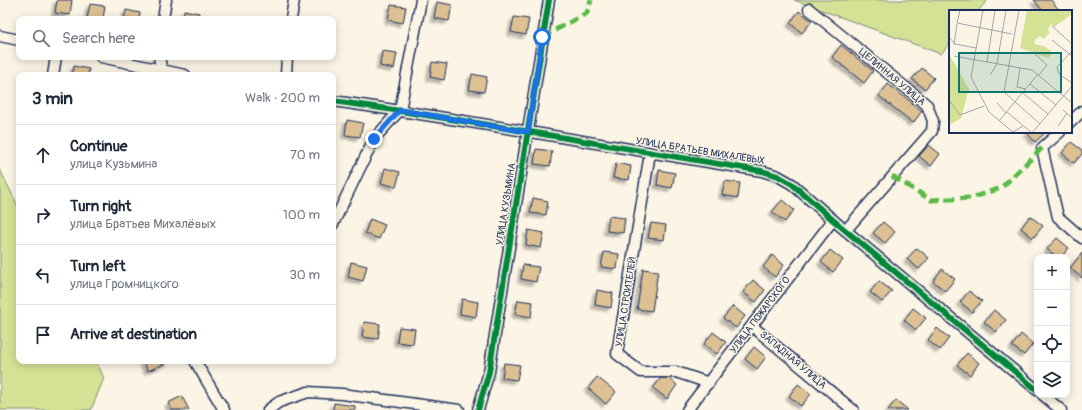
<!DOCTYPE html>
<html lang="en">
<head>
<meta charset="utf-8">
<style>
  :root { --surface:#fff; --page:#f2f2f3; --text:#1f2937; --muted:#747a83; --line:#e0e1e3 }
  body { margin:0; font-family:Pangolin,sans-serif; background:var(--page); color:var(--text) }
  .controls { position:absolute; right:12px; bottom:12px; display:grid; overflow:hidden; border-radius:8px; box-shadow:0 2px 10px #0003 }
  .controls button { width:36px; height:36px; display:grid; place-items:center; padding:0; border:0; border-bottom:1px solid var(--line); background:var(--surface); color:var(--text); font:20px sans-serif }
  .stop { position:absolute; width:12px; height:12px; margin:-9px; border:3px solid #1a73e8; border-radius:50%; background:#fff }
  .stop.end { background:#1a73e8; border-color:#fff; box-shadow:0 1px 4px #0008 }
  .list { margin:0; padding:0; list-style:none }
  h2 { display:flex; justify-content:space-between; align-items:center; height:52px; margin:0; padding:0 16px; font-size:17px }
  h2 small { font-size:13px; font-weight:400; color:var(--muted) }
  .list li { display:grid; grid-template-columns:26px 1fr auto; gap:12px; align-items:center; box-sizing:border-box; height:60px; padding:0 16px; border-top:1px solid var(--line) }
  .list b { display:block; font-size:15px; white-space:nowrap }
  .list p { margin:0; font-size:13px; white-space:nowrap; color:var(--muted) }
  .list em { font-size:13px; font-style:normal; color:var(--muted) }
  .icon { flex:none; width:22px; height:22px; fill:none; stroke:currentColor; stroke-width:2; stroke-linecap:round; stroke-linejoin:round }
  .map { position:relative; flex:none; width:1082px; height:410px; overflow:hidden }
  .search { position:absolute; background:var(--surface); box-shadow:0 2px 10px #0003; left:16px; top:16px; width:320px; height:44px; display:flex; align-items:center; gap:10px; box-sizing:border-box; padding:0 14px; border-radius:8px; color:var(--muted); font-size:15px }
  .panel { position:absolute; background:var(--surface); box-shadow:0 2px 10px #0003; left:16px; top:72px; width:320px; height:292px; border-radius:8px }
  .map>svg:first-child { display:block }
  .green { fill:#d4e295; stroke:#78887a }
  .building { fill:#ddc192; stroke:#1b2f5e; filter:url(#shadow) }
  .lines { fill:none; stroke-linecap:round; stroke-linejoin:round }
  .minor-casing { stroke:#1b2f5e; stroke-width:13 }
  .minor { stroke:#fcf5e5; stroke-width:10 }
  .quiet { stroke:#58b947; stroke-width:5; stroke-dasharray:10 5; stroke-linecap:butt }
  .cycleway-casing { stroke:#fcf5e5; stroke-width:8 }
  .cycleway { stroke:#00873e; stroke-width:6 }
  .route { stroke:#1a73e8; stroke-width:5 }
  .labels { text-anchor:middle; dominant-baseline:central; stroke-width:3; stroke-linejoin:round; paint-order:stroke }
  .street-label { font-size:10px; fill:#1b2f5e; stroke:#fcf5e5 }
  .inset-road { fill:none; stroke:#a2a6af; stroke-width:1 }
  .view { fill:#0f766e; fill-opacity:0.15; stroke:#0f766e; stroke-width:2 }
  .inset-edge { fill:none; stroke:#1b2f5e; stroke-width:2 }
</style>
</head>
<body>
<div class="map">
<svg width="1082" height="410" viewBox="0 0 1082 410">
  <defs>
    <filter id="shadow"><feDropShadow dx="-3.5" dy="3.5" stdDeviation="1" flood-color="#0004"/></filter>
  </defs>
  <rect width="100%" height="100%" fill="#fcf5e5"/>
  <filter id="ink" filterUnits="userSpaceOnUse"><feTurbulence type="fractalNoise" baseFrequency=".025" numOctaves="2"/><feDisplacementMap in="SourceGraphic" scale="8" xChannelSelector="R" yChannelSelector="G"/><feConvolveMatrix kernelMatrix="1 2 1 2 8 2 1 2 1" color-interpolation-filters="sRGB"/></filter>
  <g filter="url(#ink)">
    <g class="green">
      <polygon points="794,0 988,0 978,11 950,11 950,43 941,54"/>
      <polygon points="0,170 19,208 19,361 96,361 104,378 91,410 0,410"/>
    </g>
    <g class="building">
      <polygon points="57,0 72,0 70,15 55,13"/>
      <polygon points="1034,0 1051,0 1060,11 1043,11"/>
      <polygon points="437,2 452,5 449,21 434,18"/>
      <polygon points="90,4 105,6 103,19 87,19"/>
      <polygon points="391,5 406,7 403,23 388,20"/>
      <polygon points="126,10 140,13 139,19 124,19"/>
      <polygon points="184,10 199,13 198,19 183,19"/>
      <polygon points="799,11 812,21 802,33 790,23"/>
      <polygon points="514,17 529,19 526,35 511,32"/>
      <polygon points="841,45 873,71 864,83 832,57"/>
      <polygon points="382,51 397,53 394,69 380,66"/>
      <polygon points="432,62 447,64 444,80 430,77"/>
      <polygon points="74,66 89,69 88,75 72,75"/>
      <polygon points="922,68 934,78 925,89 912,79"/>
      <polygon points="472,74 487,77 484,92 469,90"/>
      <polygon points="888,84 922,111 913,123 879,96"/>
      <polygon points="347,120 363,123 360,137 345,135"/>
      <polygon points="1026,132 1046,132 1035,142"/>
      <polygon points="1071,142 1082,150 1082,154 1074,163 1062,153"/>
      <polygon points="929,145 940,154 931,166 919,156"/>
      <polygon points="536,149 552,151 550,166 534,164"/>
      <polygon points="616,163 631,166 629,180 613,178"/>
      <polygon points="385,168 400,172 396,187 381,183"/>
      <polygon points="659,170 675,173 672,188 657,185"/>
      <polygon points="725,181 740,183 738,198 722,195"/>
      <polygon points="533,198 548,201 546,215 530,213"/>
      <polygon points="782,200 794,210 785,222 772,212"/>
      <polygon points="609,216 625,218 623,233 607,231"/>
      <polygon points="1030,216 1043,226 1033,238 1021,228"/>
      <polygon points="370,219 385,225 379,239 365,233"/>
      <polygon points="883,222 895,232 885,243 873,233"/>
      <polygon points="651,223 666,225 664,240 648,238"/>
      <polygon points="528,230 544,233 541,248 526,245"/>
      <polygon points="1057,238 1069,248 1061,257 1057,257 1047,249"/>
      <polygon points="917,248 929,258 919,269 907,259"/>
      <polygon points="830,250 843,260 833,272 821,262"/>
      <polygon points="604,252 619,254 617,269 601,267"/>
      <polygon points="1082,253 1082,278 1070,268"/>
      <polygon points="772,255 784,265 775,277 763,267"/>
      <polygon points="351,262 367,266 363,281 348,277"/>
      <polygon points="523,265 539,267 536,282 521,279"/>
      <polygon points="643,269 658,271 652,311 637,309"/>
      <polygon points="942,269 955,279 945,291 933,281"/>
      <polygon points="753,280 765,290 756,302 743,292"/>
      <polygon points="879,281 892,291 882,302 870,292"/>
      <polygon points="597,290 613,293 611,308 595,305"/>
      <polygon points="969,291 982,301 972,312 960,302"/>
      <polygon points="462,299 478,302 476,317 460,314"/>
      <polygon points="518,300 533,302 531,317 515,314"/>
      <polygon points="733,306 745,316 736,328 723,318"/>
      <polygon points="913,308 926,318 916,330 904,320"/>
      <polygon points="994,310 1006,320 996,332 984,322"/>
      <polygon points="364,322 380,324 378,339 362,337"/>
      <polygon points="399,327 415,329 413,344 397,342"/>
      <polygon points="937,328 949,338 940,350 928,340"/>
      <polygon points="713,332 726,342 717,354 704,344"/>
      <polygon points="1021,334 1033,344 1024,355 1012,346"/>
      <polygon points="754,347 766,357 757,369 745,359"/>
      <polygon points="967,353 979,363 970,375 957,365"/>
      <polygon points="143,361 171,361 148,371"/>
      <polygon points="504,363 520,365 517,380 502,378"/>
      <polygon points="597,377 616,392 606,404 588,388"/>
      <polygon points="661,378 669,378 677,385 667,399 653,388"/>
      <polygon points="798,384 811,394 801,406 789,396"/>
      <polygon points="182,396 189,410 172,410 168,403"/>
      <polygon points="896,400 908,410 888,410"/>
      <polygon points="334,403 355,406 355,410 333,410"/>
    </g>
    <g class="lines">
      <defs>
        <g id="minor">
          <polyline points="809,9 927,105 933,121 932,131 846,230"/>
          <polyline points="163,19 166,0"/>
          <polyline points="291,19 294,0"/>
          <polyline points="0,36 19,40"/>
          <polyline points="101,57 185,75"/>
          <polyline points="159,57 162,71 161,75"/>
          <polyline points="53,75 56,57"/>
          <polyline points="286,75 287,57"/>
          <path d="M333 101C476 121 619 148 762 171L778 176 792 184 833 220 1037 390"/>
          <polyline points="1071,122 1082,111"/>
          <polyline points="1060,132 1042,148 1058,217 1082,238"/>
          <polyline points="650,153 617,354 641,372 676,372 709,383"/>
          <polyline points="333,224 374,139 400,110 421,0"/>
          <polyline points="752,326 853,410"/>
          <polyline points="195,361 224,410"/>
          <polyline points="1043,395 1061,410"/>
          <polyline points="268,410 279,402 308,392 342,394 459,410"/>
          <polyline points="478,410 489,372 549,0"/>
          <polyline points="687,410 833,220"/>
        </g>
      </defs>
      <use href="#minor" class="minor-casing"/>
      <use href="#minor" class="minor"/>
      <g class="quiet">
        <polyline points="542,37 587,13 591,0"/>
        <polyline points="892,176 931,200 971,198 1001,188 1042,148"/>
      </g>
      <defs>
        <g id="cycleway">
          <path d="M333 101C476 121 619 148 762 171L778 176 792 184 833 220 1037 390"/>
          <polyline points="478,410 489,372 549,0"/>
        </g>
      </defs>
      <use href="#cycleway" class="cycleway-casing"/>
      <use href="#cycleway" class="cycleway"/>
    </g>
  </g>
  <g class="lines" filter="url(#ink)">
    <polyline class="route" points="374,139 400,110 528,132 542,37"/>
  </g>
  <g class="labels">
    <g class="street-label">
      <text transform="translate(892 77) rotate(40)">ЦЕЛИННАЯ УЛИЦА</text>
      <text transform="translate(700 151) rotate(9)">УЛИЦА БРАТЬЕВ МИХАЛЁВЫХ</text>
      <text transform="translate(506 204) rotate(-81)">УЛИЦА КУЗЬМИНА</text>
      <text transform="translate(626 302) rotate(-81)">УЛИЦА СТРОИТЕЛЕЙ</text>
      <text transform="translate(760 315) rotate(-53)">УЛИЦА ПОЖАРСКОГО</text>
      <text transform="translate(793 360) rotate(40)">ЗАПАДНАЯ УЛИЦА</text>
    </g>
  </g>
  <g transform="translate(949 10)">
    <rect width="123" height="123" fill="#fcf5e5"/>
    <path d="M78 0H123V4L105 17 102 14 98 20 101 22 95 29 90 26 86 30 85 34 95 36 104 43 99 48 71 38ZM0 44 20 79 12 108 0 115Z" fill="#d4e295"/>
    <path class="inset-road" d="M11 0 8 13 63 24M34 0 22 67 40 102 64 122 74 116M103 16 123 34M1 28 6 34 27 38M103 30 123 46M5 35 8 14M123 41 108 57 110 64 123 73M86 44 98 55 90 65M5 46 83 60 123 93M38 52 46 0M71 58 68 77 77 79M41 65 48 54 57 0M81 74 107 95M32 82H55L91 114M55 82 70 0M74 83 99 104M0 90 11 105 35 96M48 93 57 103M114 100 123 108M58 102 83 123 123 76M50 111 89 64M109 116 118 103"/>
    <path class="view" d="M10 43H112V82H10Z"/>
    <rect width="123" height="123" class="inset-edge"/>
  </g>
</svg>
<div class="controls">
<button>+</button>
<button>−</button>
<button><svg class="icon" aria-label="locate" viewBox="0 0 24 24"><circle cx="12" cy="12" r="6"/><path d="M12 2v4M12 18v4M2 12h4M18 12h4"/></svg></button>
<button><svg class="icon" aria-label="layers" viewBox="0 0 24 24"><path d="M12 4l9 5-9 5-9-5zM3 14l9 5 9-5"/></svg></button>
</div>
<div class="stop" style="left:542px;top:37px"></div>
<div class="stop end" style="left:374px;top:139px"></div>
<div class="search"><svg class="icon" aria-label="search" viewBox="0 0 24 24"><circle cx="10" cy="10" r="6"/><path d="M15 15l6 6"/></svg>Search here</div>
<section class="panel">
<h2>3 min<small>Walk · 200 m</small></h2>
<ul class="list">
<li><svg class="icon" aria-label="ahead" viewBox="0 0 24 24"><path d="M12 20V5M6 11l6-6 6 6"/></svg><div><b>Continue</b><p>улица Кузьмина</p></div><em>70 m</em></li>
<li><svg class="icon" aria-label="right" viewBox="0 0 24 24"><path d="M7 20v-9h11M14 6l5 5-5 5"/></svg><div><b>Turn right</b><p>улица Братьев Михалёвых</p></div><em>100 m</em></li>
<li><svg class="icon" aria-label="left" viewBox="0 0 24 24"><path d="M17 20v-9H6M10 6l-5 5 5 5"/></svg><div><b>Turn left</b><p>улица Громницкого</p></div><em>30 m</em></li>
<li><svg class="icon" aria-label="arrive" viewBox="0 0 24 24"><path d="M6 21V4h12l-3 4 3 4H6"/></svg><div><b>Arrive at destination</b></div></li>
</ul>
</section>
</div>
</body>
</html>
